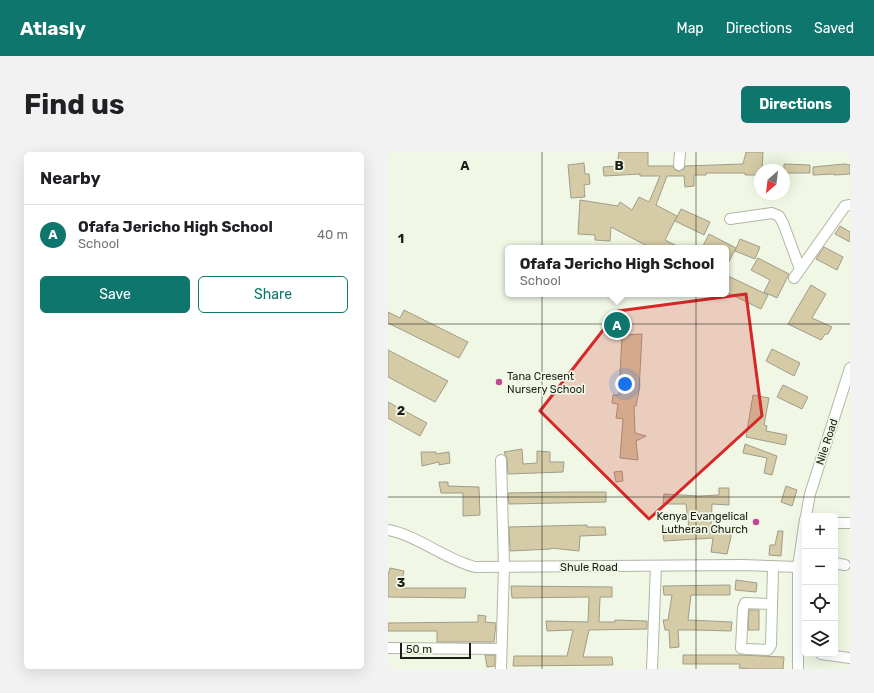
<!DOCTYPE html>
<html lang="en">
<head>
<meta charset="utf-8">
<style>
  :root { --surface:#fff; --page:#f2f2f2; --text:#202124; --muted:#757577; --line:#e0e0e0; --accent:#0f766e }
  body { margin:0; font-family:Rubik,sans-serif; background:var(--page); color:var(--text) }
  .controls { position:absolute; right:12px; bottom:12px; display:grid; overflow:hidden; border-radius:6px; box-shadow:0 4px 16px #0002 }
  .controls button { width:36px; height:36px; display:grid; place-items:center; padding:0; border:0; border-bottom:1px solid var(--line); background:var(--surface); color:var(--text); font:20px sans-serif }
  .compass { position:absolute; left:366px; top:12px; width:36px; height:36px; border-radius:50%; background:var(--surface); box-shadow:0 4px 16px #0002; rotate:208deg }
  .scale { position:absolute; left:12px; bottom:10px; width:71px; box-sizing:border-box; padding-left:4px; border:2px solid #1c1f18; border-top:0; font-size:11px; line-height:14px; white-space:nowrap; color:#1c1f18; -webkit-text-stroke:3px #f0f7e4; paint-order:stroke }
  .you { position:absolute; left:237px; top:232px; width:14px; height:14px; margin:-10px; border:3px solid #fff; border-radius:50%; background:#1a73e8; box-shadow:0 0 0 6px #1a73e833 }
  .badge { display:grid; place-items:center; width:26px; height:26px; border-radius:50%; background:var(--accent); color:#fff; font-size:13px; font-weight:700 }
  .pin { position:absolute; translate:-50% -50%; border:2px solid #fff; box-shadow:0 1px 4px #0006 }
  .popup { position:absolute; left:117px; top:93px; width:224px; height:52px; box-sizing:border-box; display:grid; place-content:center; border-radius:6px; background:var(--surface); filter:drop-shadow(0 1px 3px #0005); font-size:13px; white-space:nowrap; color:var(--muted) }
  .popup b { font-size:15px; color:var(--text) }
  .popup::after { content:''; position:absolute; left:50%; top:100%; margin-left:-8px; border:8px solid transparent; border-top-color:var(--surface) }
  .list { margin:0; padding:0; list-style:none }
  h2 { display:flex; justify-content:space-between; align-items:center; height:52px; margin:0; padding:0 16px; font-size:17px }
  h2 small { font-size:13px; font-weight:400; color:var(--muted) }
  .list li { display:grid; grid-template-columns:26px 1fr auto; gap:12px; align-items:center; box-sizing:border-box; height:60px; padding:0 16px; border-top:1px solid var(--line) }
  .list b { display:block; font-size:15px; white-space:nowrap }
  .list p { margin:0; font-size:13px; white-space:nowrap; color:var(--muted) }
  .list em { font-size:13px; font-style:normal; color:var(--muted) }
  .actions { display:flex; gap:8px; padding:12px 16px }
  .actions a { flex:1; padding:9px 0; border:1px solid var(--accent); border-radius:6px; text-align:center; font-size:14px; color:var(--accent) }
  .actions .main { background:var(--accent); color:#fff }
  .icon { flex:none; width:22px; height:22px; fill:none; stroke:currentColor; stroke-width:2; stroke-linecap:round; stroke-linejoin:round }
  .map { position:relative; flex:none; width:462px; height:517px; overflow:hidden; border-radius:6px }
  header { display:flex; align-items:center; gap:24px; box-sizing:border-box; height:56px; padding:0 20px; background:var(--accent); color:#fff }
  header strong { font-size:19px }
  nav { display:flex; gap:22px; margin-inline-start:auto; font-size:14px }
  .intro { display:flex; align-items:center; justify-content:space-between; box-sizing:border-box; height:96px; padding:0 24px }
  h1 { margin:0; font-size:28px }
  .button { padding:10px 18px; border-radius:6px; background:var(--accent); color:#fff; font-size:14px; font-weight:700 }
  main { display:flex; gap:24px; padding:0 24px }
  aside { flex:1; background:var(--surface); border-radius:6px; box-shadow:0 4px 16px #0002 }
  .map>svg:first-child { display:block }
  .building { fill:#d5cba6; stroke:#a09c8a }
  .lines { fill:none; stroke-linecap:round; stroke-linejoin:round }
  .minor-casing { stroke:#b0b7a5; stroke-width:12 }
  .minor { stroke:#fff; stroke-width:10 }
  .marked { fill:#d62828; fill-opacity:0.2; stroke:#d62828; stroke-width:3; stroke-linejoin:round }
  .grid { fill:none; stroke:#1c1f18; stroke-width:1; stroke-opacity:0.55 }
  .poi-dot { fill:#c44796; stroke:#f0f7e4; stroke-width:1.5 }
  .labels { text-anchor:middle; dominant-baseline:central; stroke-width:3.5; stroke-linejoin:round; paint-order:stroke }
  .poi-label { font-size:11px; fill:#1c1f18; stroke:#f0f7e4; text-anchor:start }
  .street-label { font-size:11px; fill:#1c1f18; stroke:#f0f7e4 }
  .grid-label { font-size:13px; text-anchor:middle; font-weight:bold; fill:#1c1f18; stroke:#f0f7e4; stroke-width:3.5; stroke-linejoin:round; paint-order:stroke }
</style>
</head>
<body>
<header>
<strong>Atlasly</strong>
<nav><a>Map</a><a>Directions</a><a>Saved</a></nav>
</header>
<div class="intro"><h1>Find us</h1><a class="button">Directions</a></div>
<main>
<aside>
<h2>Nearby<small></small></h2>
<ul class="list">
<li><span class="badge">A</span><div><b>Ofafa Jericho High School</b><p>School</p></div><em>40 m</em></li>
</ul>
<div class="actions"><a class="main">Save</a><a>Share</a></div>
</aside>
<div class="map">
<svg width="462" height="517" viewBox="0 0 462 517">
  <rect width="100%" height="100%" fill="#f0f7e4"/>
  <g class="building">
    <polygon points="231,0 260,0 260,14 285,14 287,18 291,19 296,17 297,14 355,12 358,0 375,0 374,18 372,18 372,23 357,23 357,21 318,21 318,23 306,23 306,34 297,35 296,24 279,24 268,53 289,64 277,88 293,96 263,96 223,75 222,89 207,88 207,83 190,82 192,48 230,54 232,50 244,58 251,45 261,50 272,24 252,24 252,22 216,24 215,15 229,14"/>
    <polygon points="196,11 197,22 201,22 202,32 196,33 197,45 183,46 180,13"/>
    <polygon points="396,12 422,13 422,21 396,21"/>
    <polygon points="456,12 462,13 462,22 446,23 446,22 425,23 425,15"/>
    <polygon points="293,57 322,70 316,83 287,69"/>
    <polygon points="452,74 462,80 462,90 447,82"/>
    <polygon points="321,82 348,96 338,115 338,96 314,96"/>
    <polygon points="352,87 372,95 367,107 347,99"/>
    <polygon points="436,95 455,105 449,118 428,107"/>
    <polygon points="370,106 401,122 389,146 376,140 382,128 363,118"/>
    <polygon points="338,123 380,143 373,157 338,140"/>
    <polygon points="423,133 438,142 424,166 444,175 440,182 437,182 433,188 400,172"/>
    <polygon points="16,158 80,190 71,206 0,171 0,160 12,166"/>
    <polygon points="254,182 251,239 248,254 246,254 247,281 258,284 248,289 250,308 232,306 235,267 228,266 230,252 224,251 225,243 231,243 234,183"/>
    <polygon points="384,197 412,211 406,224 378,209"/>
    <polygon points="0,198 60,229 47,250 0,225"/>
    <polygon points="395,233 420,245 414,257 389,245"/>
    <polygon points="365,243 381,246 376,273 379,274 378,279 399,283 397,293 358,285"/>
    <polygon points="0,250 39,271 32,284 0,266"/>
    <polygon points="357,292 389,304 384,323 376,321 379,306 355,301"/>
    <polygon points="134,297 135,312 149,311 149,299 162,300 162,310 176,310 175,320 120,322 119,307 116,300"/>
    <polygon points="33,300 48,300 48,302 61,300 62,311 51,313 51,310 34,314"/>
    <polygon points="234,319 235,329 228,330 226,320"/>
    <polygon points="51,330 60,330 60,334 91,335 92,363 75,364 75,341 53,341"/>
    <polygon points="398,334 409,338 404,354 393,350"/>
    <polygon points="331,336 341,336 341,353 324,352 323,377 343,377 343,385 339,402 323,400 325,386 276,389 274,377 301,377 298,352 275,352 276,342 311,344 331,343"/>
    <polygon points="182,340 218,340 218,350 121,352 120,341"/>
    <polygon points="199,373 199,375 217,375 218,383 192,384 191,399 163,396 163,397 122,399 121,375"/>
    <polygon points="390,379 395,379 393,404 381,403 382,393 387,393"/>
    <polygon points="2,416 16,419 12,436 78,436 77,446 0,445 0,423"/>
    <polygon points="348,428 369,431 368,440 347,438"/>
    <polygon points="342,433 342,443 303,443 300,468 344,470 343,479 308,478 290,478 291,495 282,496 281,478 277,478 275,468 280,468 284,443 276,443 275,434"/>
    <polygon points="123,434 224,435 224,445 212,445 211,470 227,470 227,468 259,469 259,477 201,478 195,505 224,505 225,513 125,514 126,504 179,504 185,478 159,479 158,469 200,470 201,445 124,446"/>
    <polygon points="361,458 371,458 371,478 360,478"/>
    <polygon points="90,463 98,464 97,470 108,471 106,490 49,490 49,479 0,479 0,471 90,470"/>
    <polygon points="97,503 107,503 107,514 99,515"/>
    <polygon points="295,503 352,503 396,505 395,517 362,517 351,516 352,512 295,512"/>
  </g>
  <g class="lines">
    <defs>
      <g id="minor">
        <polyline points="291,13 292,0"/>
        <polyline points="342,67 384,61 391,64 395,71 412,117"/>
        <polyline points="406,126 457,54 462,53"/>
        <polyline points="418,364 422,342 462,216"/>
        <polyline points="447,371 462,371"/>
        <path d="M0 378C31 384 56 407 87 415L354 413 410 415"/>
        <polyline points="447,411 457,413"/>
        <polyline points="384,452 357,451 355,456 353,496 357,497 380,498 383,493 385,415"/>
        <polyline points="0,496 113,497"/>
        <polyline points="433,502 462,506"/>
        <polyline points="113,517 116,415 113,308"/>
        <polyline points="264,517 268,414"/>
        <polyline points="410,517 410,415 417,367"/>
      </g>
    </defs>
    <use href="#minor" class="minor-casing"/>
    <use href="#minor" class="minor"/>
  </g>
  <path class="marked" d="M358 142 374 264 261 367 152 259 230 159Z"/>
  <path class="grid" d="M154 0V517M308 0V517M0 172H462M0 345H462"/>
  <g class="poi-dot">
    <circle cx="111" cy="230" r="4"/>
    <circle cx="368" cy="370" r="4"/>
  </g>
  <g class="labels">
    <g class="poi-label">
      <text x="119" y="224">Tana Cresent<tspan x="119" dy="13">Nursery School</tspan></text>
      <text x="360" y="364" text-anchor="end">Kenya Evangelical<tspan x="360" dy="13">Lutheran Church</tspan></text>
    </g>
    <g class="street-label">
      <text transform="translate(439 290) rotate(-72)">Nile Road</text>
      <text x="201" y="415">Shule Road</text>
    </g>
  </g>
  <g class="grid-label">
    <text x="77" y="18">A</text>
    <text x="231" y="18">B</text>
    <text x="13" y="91">1</text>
    <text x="13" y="263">2</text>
    <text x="13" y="435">3</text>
  </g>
</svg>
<div class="controls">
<button>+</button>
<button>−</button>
<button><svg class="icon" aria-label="locate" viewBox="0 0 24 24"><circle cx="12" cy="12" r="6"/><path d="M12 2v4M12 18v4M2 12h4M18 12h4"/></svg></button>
<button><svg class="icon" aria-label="layers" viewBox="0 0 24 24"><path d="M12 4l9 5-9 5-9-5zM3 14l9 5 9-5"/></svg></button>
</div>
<svg class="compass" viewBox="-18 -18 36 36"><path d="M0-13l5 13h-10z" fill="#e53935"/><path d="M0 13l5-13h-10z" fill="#757577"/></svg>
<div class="scale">50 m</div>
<div class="you"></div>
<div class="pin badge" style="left:229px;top:173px">A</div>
<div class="popup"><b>Ofafa Jericho High School</b>School</div>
</div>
</main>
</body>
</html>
